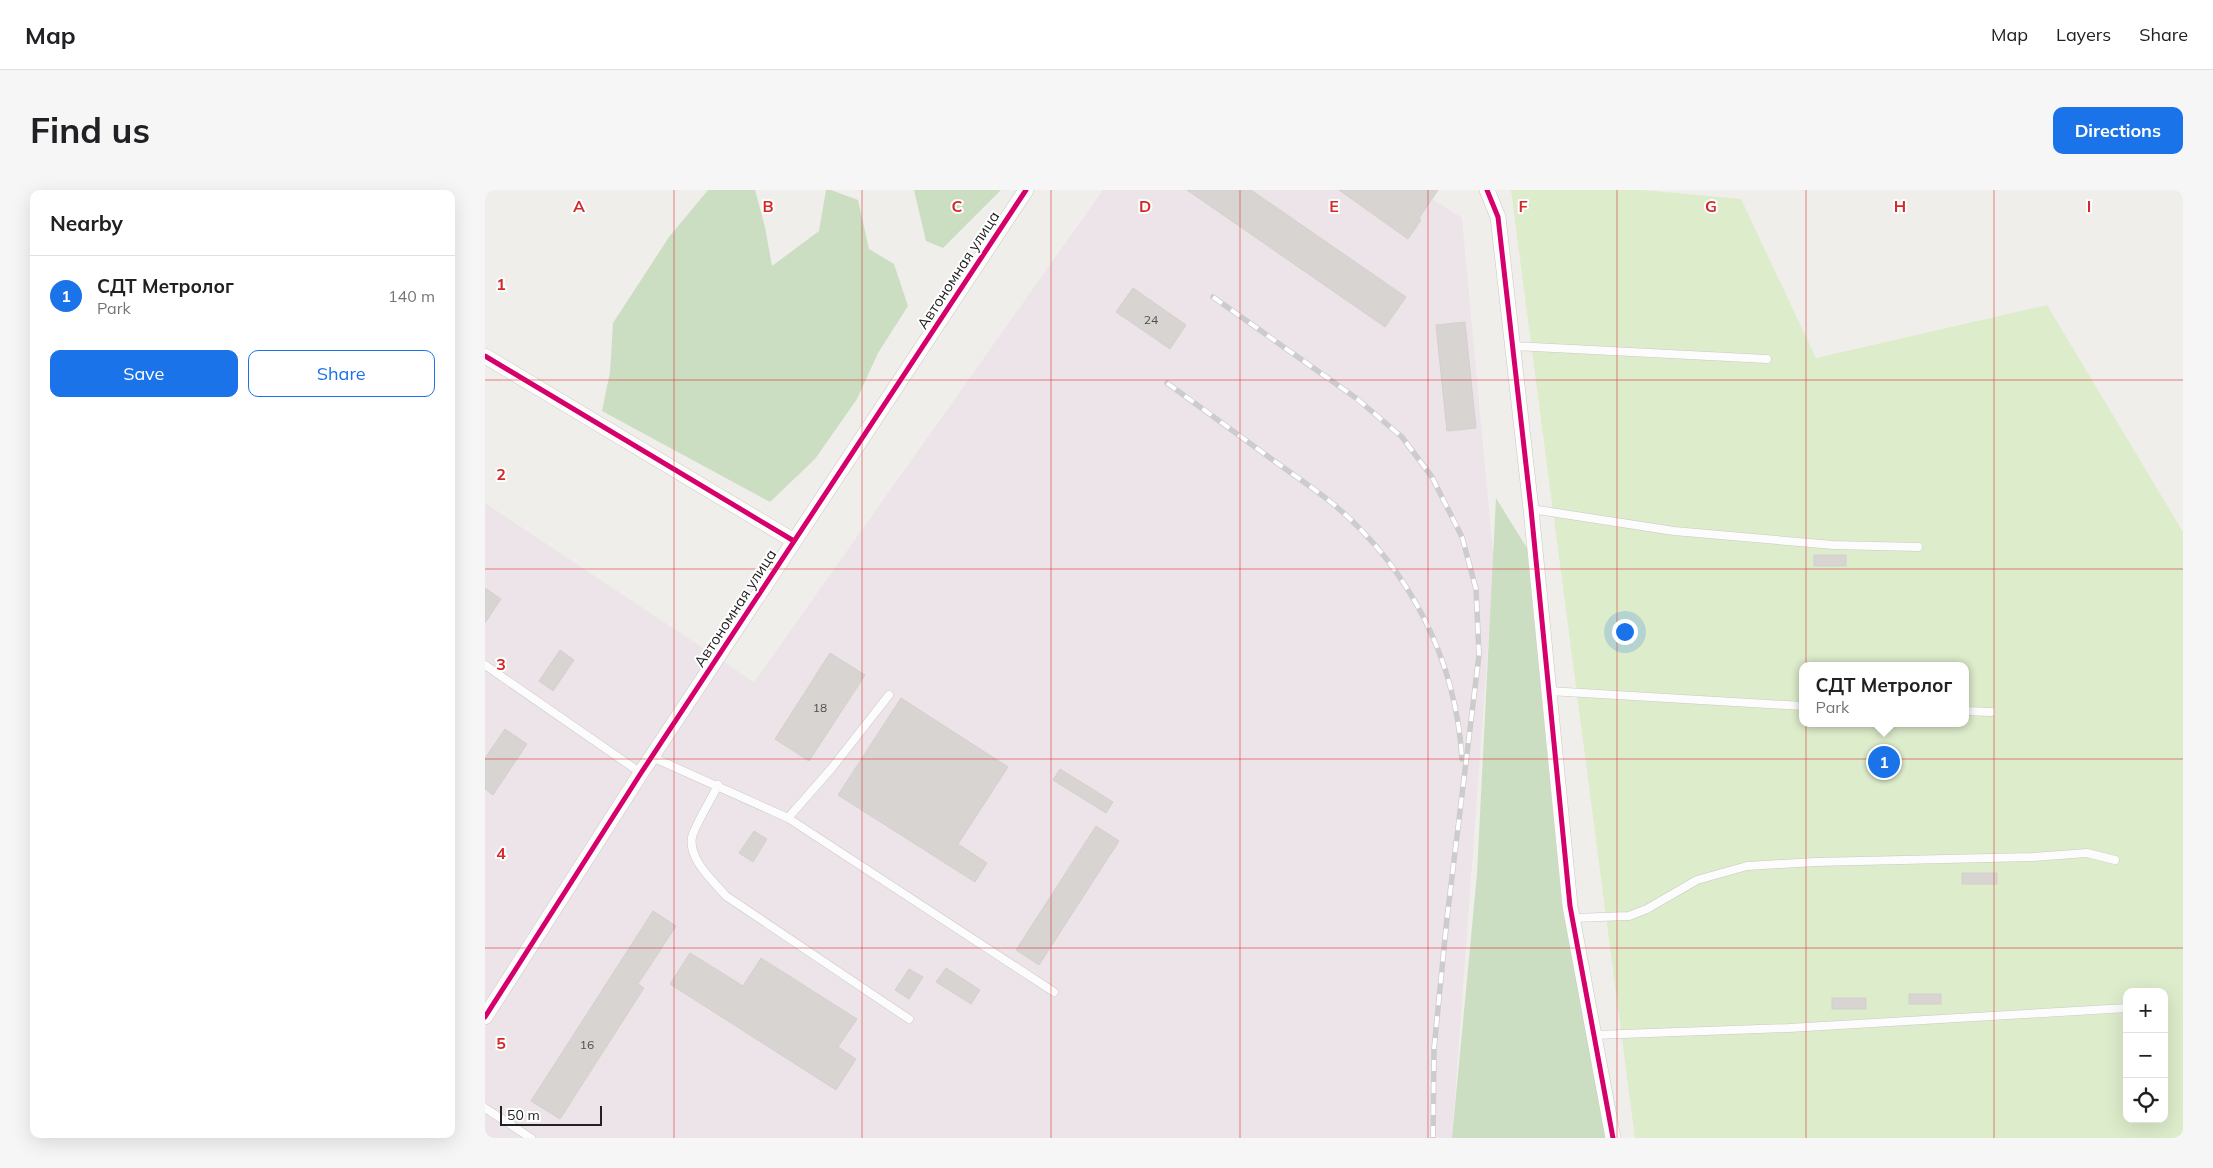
<!DOCTYPE html>
<html lang="en">
<head>
<meta charset="utf-8">
<style>
  :root { --surface:#fff; --page:#f6f6f6; --text:#202124; --muted:#757577; --line:#e0e0e0; --accent:#1a73e8 }
  body { margin:0; font-family:Mulish,sans-serif; background:var(--page); color:var(--text) }
  .controls { position:absolute; right:15px; bottom:15px; display:grid; overflow:hidden; border-radius:10px; box-shadow:0 5px 20px #0002 }
  .controls button { width:45px; height:45px; display:grid; place-items:center; padding:0; border:0; border-bottom:1px solid var(--line); background:var(--surface); color:var(--text); font:25px sans-serif }
  .scale { position:absolute; left:15px; bottom:12px; width:102px; box-sizing:border-box; padding-left:5px; border:2px solid #222; border-top:0; font-size:14px; line-height:18px; white-space:nowrap; color:#222; -webkit-text-stroke:4px #fff; paint-order:stroke }
  .you { position:absolute; left:1139px; top:441px; width:18px; height:18px; margin:-12px; border:4px solid #fff; border-radius:50%; background:#1a73e8; box-shadow:0 0 0 8px #1a73e833 }
  .badge { display:grid; place-items:center; width:32px; height:32px; border-radius:50%; background:var(--accent); color:#fff; font-size:16px; font-weight:700 }
  .pin { position:absolute; translate:-50% -50%; border:2px solid #fff; box-shadow:0 1px 5px #0006 }
  .popup { position:absolute; left:1314px; top:472px; width:170px; height:65px; box-sizing:border-box; display:grid; place-content:center; border-radius:10px; background:var(--surface); filter:drop-shadow(0 1px 4px #0005); font-size:16px; white-space:nowrap; color:var(--muted) }
  .popup b { font-size:19px; color:var(--text) }
  .popup::after { content:''; position:absolute; left:50%; top:100%; margin-left:-10px; border:10px solid transparent; border-top-color:var(--surface) }
  .list { margin:0; padding:0; list-style:none }
  h2 { display:flex; justify-content:space-between; align-items:center; height:65px; margin:0; padding:0 20px; font-size:21px }
  h2 small { font-size:16px; font-weight:400; color:var(--muted) }
  .list li { display:grid; grid-template-columns:32px 1fr auto; gap:15px; align-items:center; box-sizing:border-box; height:80px; padding:0 20px; border-top:1px solid var(--line) }
  .list b { display:block; font-size:19px; white-space:nowrap }
  .list p { margin:0; font-size:16px; white-space:nowrap; color:var(--muted) }
  .list em { font-size:16px; font-style:normal; color:var(--muted) }
  .actions { display:flex; gap:10px; padding:15px 20px }
  .actions a { flex:1; padding:11px 0; border:1px solid var(--accent); border-radius:10px; text-align:center; font-size:18px; color:var(--accent) }
  .actions .main { background:var(--accent); color:#fff }
  .icon { flex:none; width:28px; height:28px; fill:none; stroke:currentColor; stroke-width:2; stroke-linecap:round; stroke-linejoin:round }
  .map { position:relative; flex:none; width:1698px; height:948px; overflow:hidden; border-radius:10px }
  header { display:flex; align-items:center; gap:30px; box-sizing:border-box; height:70px; padding:0 25px; background:var(--surface); border-bottom:1px solid var(--line) }
  header strong { font-size:24px }
  nav { display:flex; gap:28px; margin-inline-start:auto; font-size:18px }
  .intro { display:flex; align-items:center; justify-content:space-between; box-sizing:border-box; height:120px; padding:0 30px }
  h1 { margin:0; font-size:35px }
  .button { padding:12px 22px; border-radius:10px; background:var(--accent); color:#fff; font-size:18px; font-weight:700 }
  main { display:flex; gap:30px; padding:0 30px }
  aside { flex:1; background:var(--surface); border-radius:10px; box-shadow:0 5px 20px #0002 }
  .map>svg:first-child { display:block }
  .industrial { fill:#ede4e9 }
  .grass { fill:#ddeccb; fill-rule:evenodd }
  .forest { fill:#cbdec1 }
  .building { fill:#d7d4d2; stroke:#d3d0cc }
  .lines { fill:none; stroke-linecap:round; stroke-linejoin:round }
  .lane-casing { stroke:#c9c8c7; stroke-width:9 }
  .street-casing { stroke:#c9c8c7; stroke-width:16 }
  .lane { stroke:#fdfcfc; stroke-width:8 }
  .street { stroke:#fdfcfc; stroke-width:15 }
  .rail-casing { stroke:#ccc; stroke-width:5.5 }
  .rail { stroke:#fff; stroke-width:4; stroke-dasharray:11; stroke-linecap:butt }
  .cycleway-casing { stroke:#fff; stroke-width:8 }
  .cycleway { stroke:#d6006c; stroke-width:5 }
  .grid { fill:none; stroke:#d62828; stroke-width:1; stroke-opacity:0.55 }
  .labels { text-anchor:middle; dominant-baseline:central; stroke-width:4; stroke-linejoin:round; paint-order:stroke }
  .number-label { font-size:12px; fill:#4f4e4e }
  .street-label { font-size:15px; fill:#222; stroke:#fff }
  .grid-label { font-size:16px; text-anchor:middle; font-weight:bold; fill:#d62828; stroke:#fff; stroke-width:4; stroke-linejoin:round; paint-order:stroke }
</style>
</head>
<body>
<header>
<strong>Map</strong>
<nav><a>Map</a><a>Layers</a><a>Share</a></nav>
</header>
<div class="intro"><h1>Find us</h1><a class="button">Directions</a></div>
<main>
<aside>
<h2>Nearby<small></small></h2>
<ul class="list">
<li><span class="badge">1</span><div><b>СДТ Метролог</b><p>Park</p></div><em>140 m</em></li>
</ul>
<div class="actions"><a class="main">Save</a><a>Share</a></div>
</aside>
<div class="map">
<svg width="1698" height="948" viewBox="0 0 1698 948">
  <rect width="100%" height="100%" fill="#f0eeeb"/>
  <polygon class="industrial" points="618,0 933,0 977,28 1009,374 967,948 0,948 0,313 269,492"/>
  <path class="grass" d="M1026 0H1158L1256 9 1331 168 1562 115 1698 342V948H1150ZM1318 476H1480V533H1318ZM1642 802H1679V929H1642Z"/>
  <g class="forest">
    <polygon points="223,0 270,0 280,37 287,76 334,41 341,0 346,0 373,10 384,59 409,74 423,116 393,163 372,209 330,269 285,312 117,221 125,182 128,133 184,47"/>
    <polygon points="429,0 516,0 458,58 441,51"/>
    <polygon points="1011,308 1042,358 1077,715 1123,948 967,948 992,684"/>
  </g>
  <g class="building">
    <polygon points="702,0 766,0 921,107 900,137"/>
    <polygon points="854,0 953,0 934,28 936,30 923,49"/>
    <polygon points="648,98 701,135 685,159 631,122"/>
    <polygon points="980,132 991,238 962,241 951,135"/>
    <rect x="1329" y="365" width="32" height="11"/>
    <polygon points="0,398 16,409 0,433"/>
    <polygon points="75,460 89,470 68,501 54,491"/>
    <polygon points="345,463 380,485 324,571 290,549"/>
    <polygon points="416,508 523,577 473,654 502,673 490,692 353,605"/>
    <polygon points="20,539 42,554 8,605 0,599 0,568"/>
    <polygon points="575,579 628,612 621,623 568,590"/>
    <polygon points="611,636 634,651 554,775 531,760"/>
    <polygon points="269,641 282,649 268,672 254,663"/>
    <rect x="1477" y="683" width="35" height="11"/>
    <polygon points="168,721 191,736 153,794 159,798 75,929 46,911"/>
    <polygon points="205,763 258,796 276,768 372,829 353,857 371,869 351,900 185,794"/>
    <polygon points="461,778 495,800 486,814 451,792"/>
    <polygon points="424,779 438,787 424,809 410,800"/>
    <rect x="1424" y="804" width="32" height="10"/>
    <rect x="1347" y="808" width="34" height="11"/>
  </g>
  <g class="lines">
    <defs>
      <g id="lane">
        <polyline points="1028,156 1282,169"/>
        <polyline points="1046,319 1189,341 1348,355 1433,357"/>
        <polyline points="0,475 156,583"/>
        <polyline points="1064,501 1318,516"/>
        <polyline points="1480,521 1506,522"/>
        <polyline points="167,567 303,628 569,802"/>
        <path d="M233 595C227 608 210 635 207 647 203 669 228 691 241 706L424 829"/>
        <polyline points="303,628 346,579 404,505"/>
        <polyline points="1087,728 1144,726 1162,719 1212,690 1262,676 1330,672 1548,667 1602,663 1630,670"/>
        <polyline points="1110,845 1304,838 1642,818"/>
        <polyline points="0,918 46,948"/>
      </g>
      <g id="street">
        <polyline points="1002,0 1013,27 1046,319 1085,716 1128,948"/>
        <polyline points="0,166 309,351"/>
        <polyline points="0,827 156,583 541,0"/>
      </g>
    </defs>
    <use href="#lane" class="lane-casing"/>
    <use href="#street" class="street-casing"/>
    <use href="#lane" class="lane"/>
    <use href="#street" class="street"/>
    <defs>
      <g id="rail">
        <polyline points="728,107 871,208 917,247 947,287 977,347 991,399 994,465 962,728 949,859 948,948"/>
        <path d="M682 193C718 219 755 246 792 273 810 286 830 299 847 313 924 377 971 469 977 569"/>
      </g>
    </defs>
    <use href="#rail" class="rail-casing"/>
    <use href="#rail" class="rail"/>
    <defs>
      <g id="cycleway">
        <polyline points="1002,0 1013,27 1046,319 1085,716 1128,948"/>
        <polyline points="0,166 309,351"/>
        <polyline points="0,827 156,583 541,0"/>
      </g>
    </defs>
    <use href="#cycleway" class="cycleway-casing"/>
    <use href="#cycleway" class="cycleway"/>
  </g>
  <path class="grid" d="M189 0V948M377 0V948M566 0V948M755 0V948M943 0V948M1132 0V948M1321 0V948M1509 0V948M0 190H1698M0 379H1698M0 569H1698M0 758H1698"/>
  <g class="labels">
    <g class="number-label">
      <text x="666" y="129">24</text>
      <text x="335" y="517">18</text>
      <text x="102" y="854">16</text>
    </g>
    <g class="street-label">
      <text transform="translate(473 80) rotate(-57)">Автономная улица</text>
      <text transform="translate(250 418) rotate(-57)">Автономная улица</text>
    </g>
  </g>
  <g class="grid-label">
    <text x="94" y="22">A</text>
    <text x="283" y="22">B</text>
    <text x="472" y="22">C</text>
    <text x="660" y="22">D</text>
    <text x="849" y="22">E</text>
    <text x="1038" y="22">F</text>
    <text x="1226" y="22">G</text>
    <text x="1415" y="22">H</text>
    <text x="1604" y="22">I</text>
    <text x="16" y="100">1</text>
    <text x="16" y="290">2</text>
    <text x="16" y="480">3</text>
    <text x="16" y="669">4</text>
    <text x="16" y="859">5</text>
  </g>
</svg>
<div class="controls">
<button>+</button>
<button>−</button>
<button><svg class="icon" aria-label="locate" viewBox="0 0 24 24"><circle cx="12" cy="12" r="6"/><path d="M12 2v4M12 18v4M2 12h4M18 12h4"/></svg></button>
</div>
<div class="scale">50 m</div>
<div class="you"></div>
<div class="pin badge" style="left:1399px;top:572px">1</div>
<div class="popup"><b>СДТ Метролог</b>Park</div>
</div>
</main>
</body>
</html>
